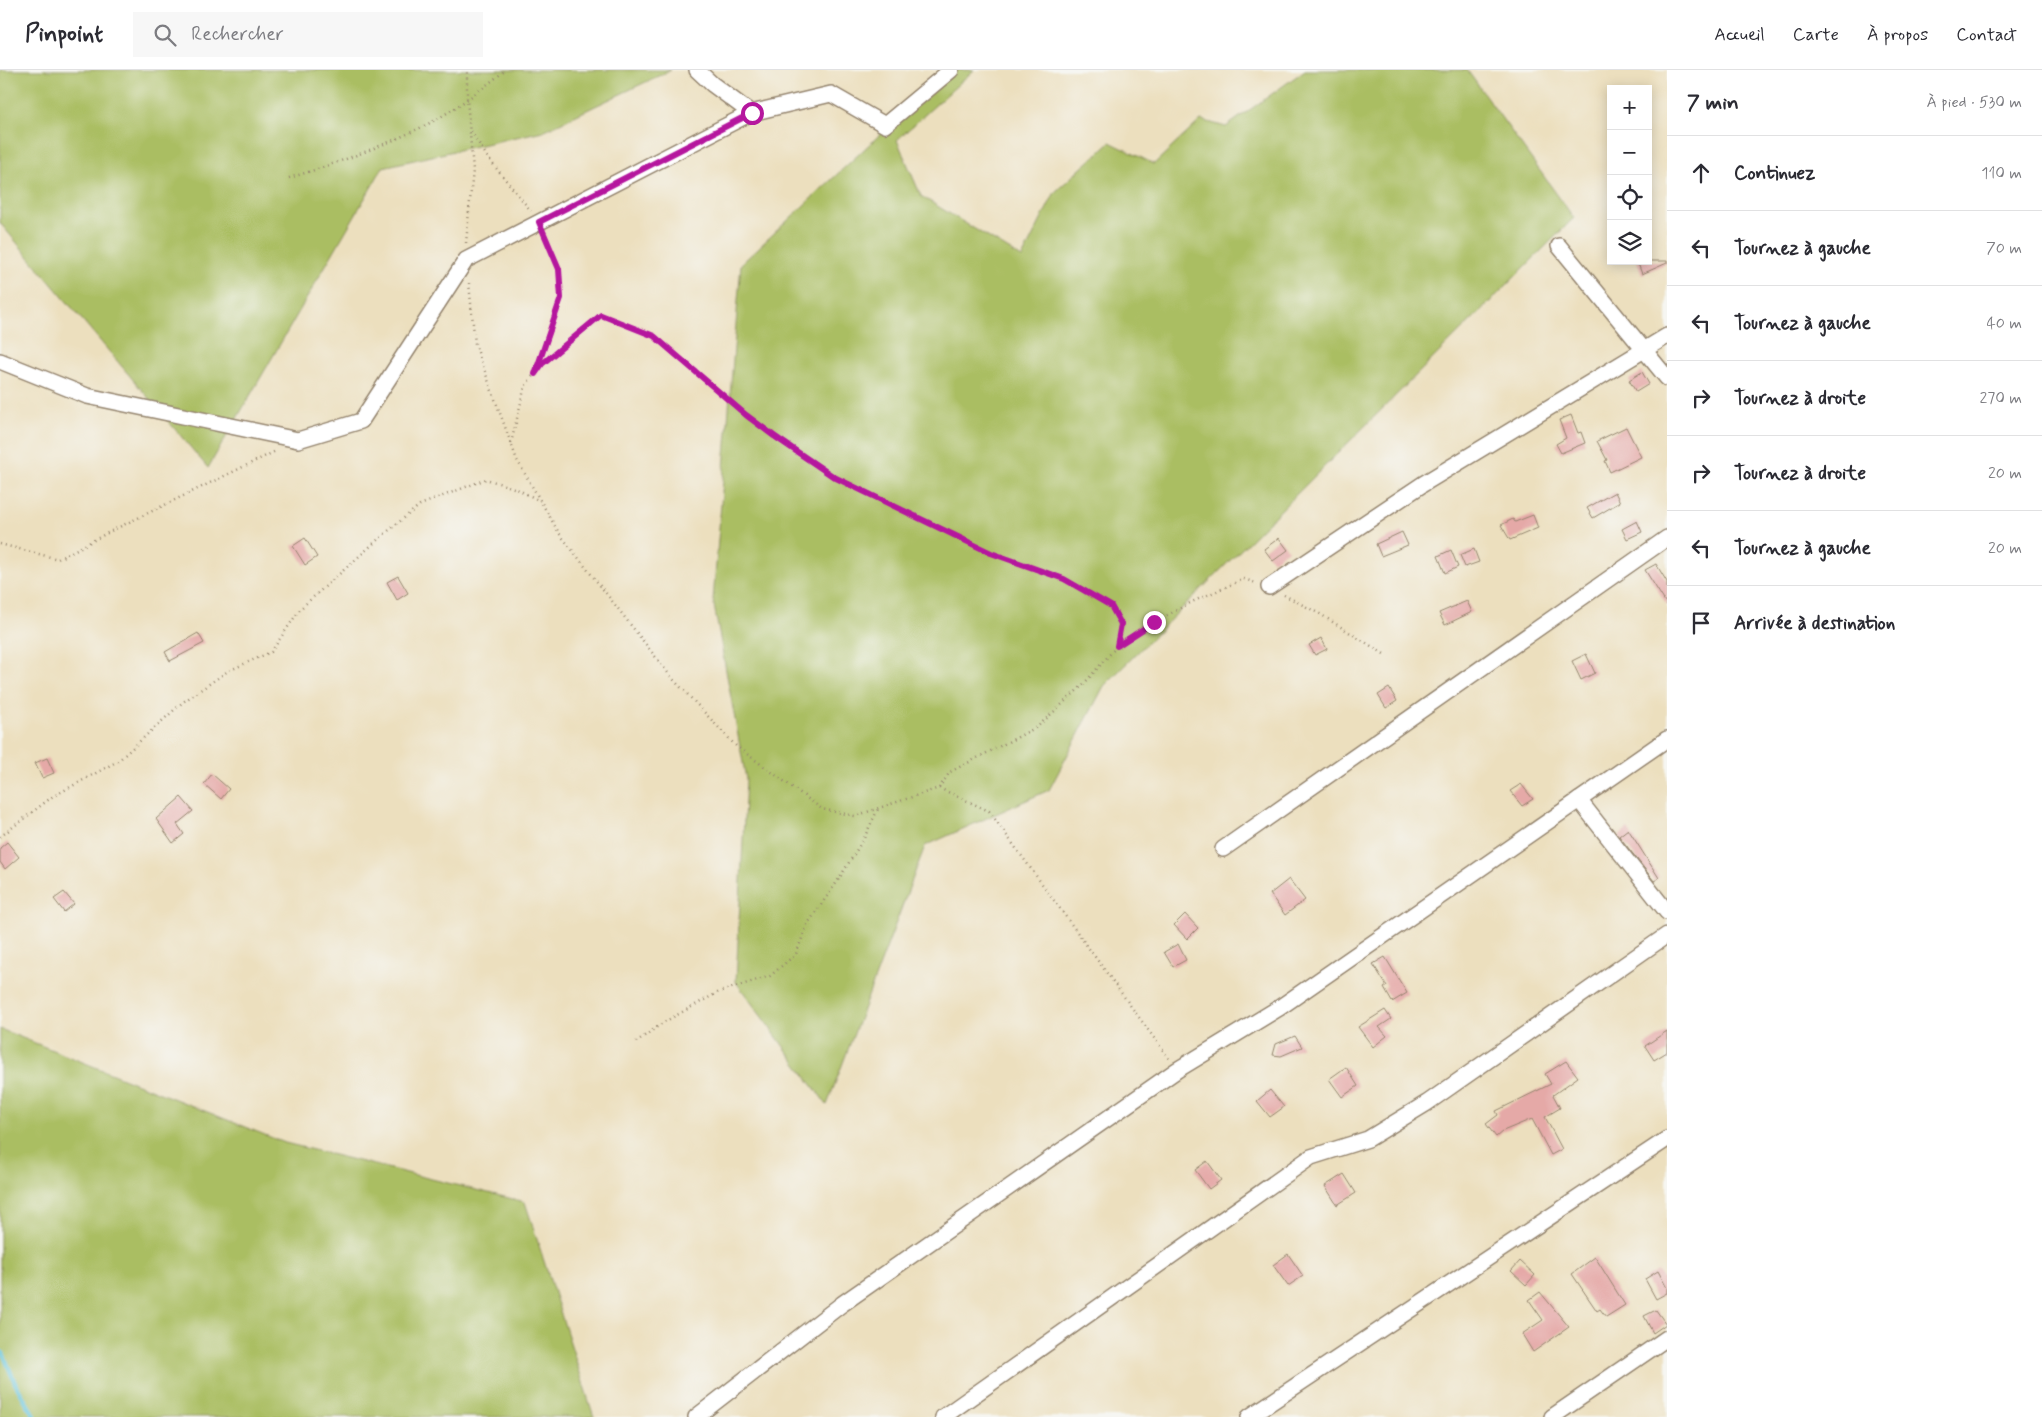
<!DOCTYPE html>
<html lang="fr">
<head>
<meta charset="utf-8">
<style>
  :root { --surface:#fff; --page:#f7f7f7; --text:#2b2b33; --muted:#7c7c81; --line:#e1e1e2 }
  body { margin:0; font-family:Mynerve,sans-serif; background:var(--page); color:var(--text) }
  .controls { position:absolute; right:15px; top:15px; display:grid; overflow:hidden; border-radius:0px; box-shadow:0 2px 12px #0003 }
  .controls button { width:45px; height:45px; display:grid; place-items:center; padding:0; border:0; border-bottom:1px solid var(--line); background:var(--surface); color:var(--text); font:25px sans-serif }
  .stop { position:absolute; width:15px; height:15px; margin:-11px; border:4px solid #b5179e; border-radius:50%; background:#fff }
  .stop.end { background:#b5179e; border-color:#fff; box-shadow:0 1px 5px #0008 }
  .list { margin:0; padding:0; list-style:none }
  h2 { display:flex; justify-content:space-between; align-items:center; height:65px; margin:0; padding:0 20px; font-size:21px }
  h2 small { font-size:16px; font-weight:400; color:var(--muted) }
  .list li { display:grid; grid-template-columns:32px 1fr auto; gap:15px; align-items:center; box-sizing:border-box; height:75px; padding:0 20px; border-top:1px solid var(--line) }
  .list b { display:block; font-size:19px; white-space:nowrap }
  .list em { font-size:16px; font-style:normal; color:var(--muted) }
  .icon { flex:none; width:28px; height:28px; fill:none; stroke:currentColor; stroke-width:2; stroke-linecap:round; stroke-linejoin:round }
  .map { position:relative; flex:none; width:1667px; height:1347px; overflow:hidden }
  header { display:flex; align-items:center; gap:30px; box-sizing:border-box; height:70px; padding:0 25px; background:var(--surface); border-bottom:1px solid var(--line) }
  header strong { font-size:24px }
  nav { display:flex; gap:28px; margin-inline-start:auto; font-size:18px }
  .search { width:350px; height:45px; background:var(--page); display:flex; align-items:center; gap:12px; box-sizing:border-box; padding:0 18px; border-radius:0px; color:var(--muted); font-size:19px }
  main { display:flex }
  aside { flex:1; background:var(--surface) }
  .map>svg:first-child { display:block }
  .green { fill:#aabe62; stroke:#727440 }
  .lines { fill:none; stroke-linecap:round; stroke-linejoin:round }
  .stream { stroke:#5dc3db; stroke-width:4.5 }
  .building { fill:#e5a9a7 }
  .minor-casing { stroke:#94846e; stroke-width:18 }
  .path { stroke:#94846e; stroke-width:2.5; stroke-dasharray:1 4; stroke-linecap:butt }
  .minor { stroke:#fff; stroke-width:15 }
  .route { stroke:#b5179e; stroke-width:6 }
</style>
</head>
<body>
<header>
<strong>Pinpoint</strong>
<div class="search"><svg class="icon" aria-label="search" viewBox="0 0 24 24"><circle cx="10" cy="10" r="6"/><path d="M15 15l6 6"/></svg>Rechercher</div>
<nav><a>Accueil</a><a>Carte</a><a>À propos</a><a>Contact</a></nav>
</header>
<main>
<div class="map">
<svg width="1667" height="1347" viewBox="0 0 1667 1347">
  <rect width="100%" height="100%" fill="#f6f6f2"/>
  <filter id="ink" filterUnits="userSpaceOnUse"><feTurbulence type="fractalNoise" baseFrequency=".02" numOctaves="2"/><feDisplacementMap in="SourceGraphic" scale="10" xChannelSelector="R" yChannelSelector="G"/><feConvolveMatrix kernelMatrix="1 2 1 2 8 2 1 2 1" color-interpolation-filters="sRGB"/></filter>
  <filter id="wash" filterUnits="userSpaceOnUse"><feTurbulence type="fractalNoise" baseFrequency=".0096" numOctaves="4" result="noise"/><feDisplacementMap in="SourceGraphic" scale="20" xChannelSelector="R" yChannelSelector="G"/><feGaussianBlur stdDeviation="1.12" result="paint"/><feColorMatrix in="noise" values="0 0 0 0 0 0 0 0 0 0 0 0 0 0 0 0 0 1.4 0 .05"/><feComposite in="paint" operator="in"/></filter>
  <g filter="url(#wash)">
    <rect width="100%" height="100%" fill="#ecdfbe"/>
    <g class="green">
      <polygon points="0,0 671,0 543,61 383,97 208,398 0,153"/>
      <polygon points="949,0 974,0 897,70 921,126 1022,188 1055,122 1110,72 1154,94 1201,50 1226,57 1305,0 1467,0 1574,148 1104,616 1049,720 925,776 827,1035 736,912 746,709 713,530 741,194"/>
      <polygon points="0,959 285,1073 525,1132 594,1347 0,1347"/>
    </g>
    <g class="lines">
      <polyline class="stream" points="0,1281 3,1283 15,1313 35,1347"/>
    </g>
    <g id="blocks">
      <g class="building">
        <polygon points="1637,191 1667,191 1667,193 1642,204"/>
        <polygon points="1642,302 1649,314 1636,322 1629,310"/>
        <polygon points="1571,345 1578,363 1581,362 1585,373 1561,383 1556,374 1566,368 1559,350"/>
        <polygon points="1626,357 1641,387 1610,402 1605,391 1607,390 1597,371"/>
        <polygon points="1615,422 1620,432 1593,448 1587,438"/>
        <polygon points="1533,445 1538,458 1510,470 1501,455 1513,449 1515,452"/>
        <polygon points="1637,451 1642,462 1627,469 1622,459"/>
        <polygon points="1402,462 1408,475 1381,486 1376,474"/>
        <polygon points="305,468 317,487 305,495 293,476"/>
        <polygon points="1279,468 1288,480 1273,491 1264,479"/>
        <polygon points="1474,479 1479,492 1465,497 1460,485"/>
        <polygon points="1451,480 1458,497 1445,503 1438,486"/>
        <polygon points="1656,494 1667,512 1667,535 1645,500"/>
        <polygon points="398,506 408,523 397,530 387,512"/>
        <polygon points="1467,531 1472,542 1445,555 1439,543"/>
        <polygon points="198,563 204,573 170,591 165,582"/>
        <polygon points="1321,568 1327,579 1315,585 1309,575"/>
        <polygon points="1586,584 1595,603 1581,610 1572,591"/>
        <polygon points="1389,618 1397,631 1386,638 1378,625"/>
        <polygon points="47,688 54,703 42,708 35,693"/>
        <polygon points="212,704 229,719 221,729 204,714"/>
        <polygon points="1521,714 1533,729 1522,736 1510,721"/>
        <polygon points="181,727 193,741 177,754 184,764 173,773 156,749"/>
        <polygon points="1628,759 1659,808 1654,811 1619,766"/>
        <polygon points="7,772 19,787 5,799 0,792 0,778"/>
        <polygon points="1289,809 1305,830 1285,845 1270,824"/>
        <polygon points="64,822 74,834 64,842 54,829"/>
        <polygon points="1185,844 1198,858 1187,869 1174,855"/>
        <polygon points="1178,874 1186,890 1173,897 1164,882"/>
        <polygon points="1385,887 1407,923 1392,932 1384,918 1387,916 1373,894"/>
        <polygon points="1385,940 1391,949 1379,957 1387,966 1373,977 1358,957"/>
        <polygon points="1667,961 1667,982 1654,990 1645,976"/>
        <polygon points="1295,966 1302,977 1281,986 1273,985 1276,974"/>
        <polygon points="1566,991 1578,1007 1553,1025 1560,1038 1545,1047 1562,1079 1551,1085 1532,1049 1503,1061 1496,1067 1486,1054 1498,1045 1496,1041 1551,1014 1545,1004"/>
        <polygon points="1346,997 1358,1016 1342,1027 1329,1009"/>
        <polygon points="1270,1020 1284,1037 1270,1047 1257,1031"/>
        <polygon points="1207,1091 1221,1110 1209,1119 1195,1100"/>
        <polygon points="1344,1104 1356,1123 1337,1135 1325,1116"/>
        <polygon points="1288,1184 1303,1206 1288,1216 1273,1195"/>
        <polygon points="1595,1187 1625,1235 1606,1247 1600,1239 1597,1241 1572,1204"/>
        <polygon points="1520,1191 1535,1205 1526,1215 1511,1201"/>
        <polygon points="1658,1201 1667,1218 1667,1223 1656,1229 1645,1209"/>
        <polygon points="1540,1222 1569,1257 1533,1282 1522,1264 1543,1250 1529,1230"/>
        <polygon points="1656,1240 1666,1254 1653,1263 1644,1246"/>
      </g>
    </g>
  </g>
  <g filter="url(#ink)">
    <use href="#blocks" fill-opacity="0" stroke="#94846e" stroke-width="1"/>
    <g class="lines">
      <defs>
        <g id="minor">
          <polyline points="697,0 712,14 751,43"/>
          <polyline points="1559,176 1667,308"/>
          <polyline points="0,291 87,326 298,370 361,351 466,190 751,43 831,24 885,55 951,0"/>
          <polyline points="1269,517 1423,414 1667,266"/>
          <polyline points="1579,730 1667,842"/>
          <polyline points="1223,779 1667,468"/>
          <polyline points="696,1347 842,1234 1177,1000 1279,938 1667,669"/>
          <polyline points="943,1347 1311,1087 1368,1069 1427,1033 1667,865"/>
          <polyline points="1249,1347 1667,1069"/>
          <polyline points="1552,1347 1667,1268"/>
        </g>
      </defs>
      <use href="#minor" class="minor-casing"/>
      <g class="path">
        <polyline points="471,61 488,88 531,141"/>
        <path d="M289 108C335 94 381 77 424 56 454 41 480 20 506 0"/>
        <polyline points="466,173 473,100 467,29 467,0"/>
        <polyline points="469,213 475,274 517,390 559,463 672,608 736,676 822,739 855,746 939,718 989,741 1170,990"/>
        <polyline points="536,300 561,228 559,199 545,165"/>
        <polyline points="511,373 525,316 542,294 601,245 654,266 746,345 774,366 834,407 991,483 1064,509 1111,536 1121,554 1117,576"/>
        <polyline points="0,474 58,489 115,459 276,381"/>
        <polyline points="1284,525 1320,544 1384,584"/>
        <polyline points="939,718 950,702 1037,657 1082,616 1117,576 1154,552 1194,531 1244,509 1256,513"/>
        <polyline points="0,767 52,727 118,691 183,632 228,601 271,582 301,538 382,466 420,435 486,409 517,419 540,431"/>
        <polyline points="636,972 664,952 719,922 770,906 796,884 807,855 837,812 864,768 878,739"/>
      </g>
      <use href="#minor" class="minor"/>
    </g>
  </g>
  <g class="lines" filter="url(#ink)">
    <polyline class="route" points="752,43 539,152 559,199 561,228 535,304 542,294 601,245 654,266 746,345 774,366 834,407 991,483 1064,509 1111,536 1121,554 1117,576 1154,552"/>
  </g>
</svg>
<div class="controls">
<button>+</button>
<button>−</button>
<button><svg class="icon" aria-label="locate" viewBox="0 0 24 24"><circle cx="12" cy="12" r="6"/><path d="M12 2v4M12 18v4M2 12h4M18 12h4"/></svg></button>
<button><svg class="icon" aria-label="layers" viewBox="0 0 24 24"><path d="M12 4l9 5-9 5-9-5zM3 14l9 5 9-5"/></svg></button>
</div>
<div class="stop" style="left:752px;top:43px"></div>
<div class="stop end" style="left:1154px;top:552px"></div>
</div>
<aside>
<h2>7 min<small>À pied · 530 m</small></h2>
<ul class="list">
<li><svg class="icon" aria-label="ahead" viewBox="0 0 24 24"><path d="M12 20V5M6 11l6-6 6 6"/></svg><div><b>Continuez</b></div><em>110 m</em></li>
<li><svg class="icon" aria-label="left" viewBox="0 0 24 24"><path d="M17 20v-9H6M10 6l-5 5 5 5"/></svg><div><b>Tournez à gauche</b></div><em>70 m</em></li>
<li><svg class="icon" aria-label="left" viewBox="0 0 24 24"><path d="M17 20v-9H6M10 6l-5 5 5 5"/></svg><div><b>Tournez à gauche</b></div><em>40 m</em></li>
<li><svg class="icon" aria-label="right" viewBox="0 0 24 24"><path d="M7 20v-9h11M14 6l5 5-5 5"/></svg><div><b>Tournez à droite</b></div><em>270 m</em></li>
<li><svg class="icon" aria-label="right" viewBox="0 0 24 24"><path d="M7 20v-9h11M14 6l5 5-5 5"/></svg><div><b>Tournez à droite</b></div><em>20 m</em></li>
<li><svg class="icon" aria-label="left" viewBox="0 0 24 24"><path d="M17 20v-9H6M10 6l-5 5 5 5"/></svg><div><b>Tournez à gauche</b></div><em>20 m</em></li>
<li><svg class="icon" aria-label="arrive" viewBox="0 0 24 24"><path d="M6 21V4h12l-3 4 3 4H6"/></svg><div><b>Arrivée à destination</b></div></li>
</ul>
</aside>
</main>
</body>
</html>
